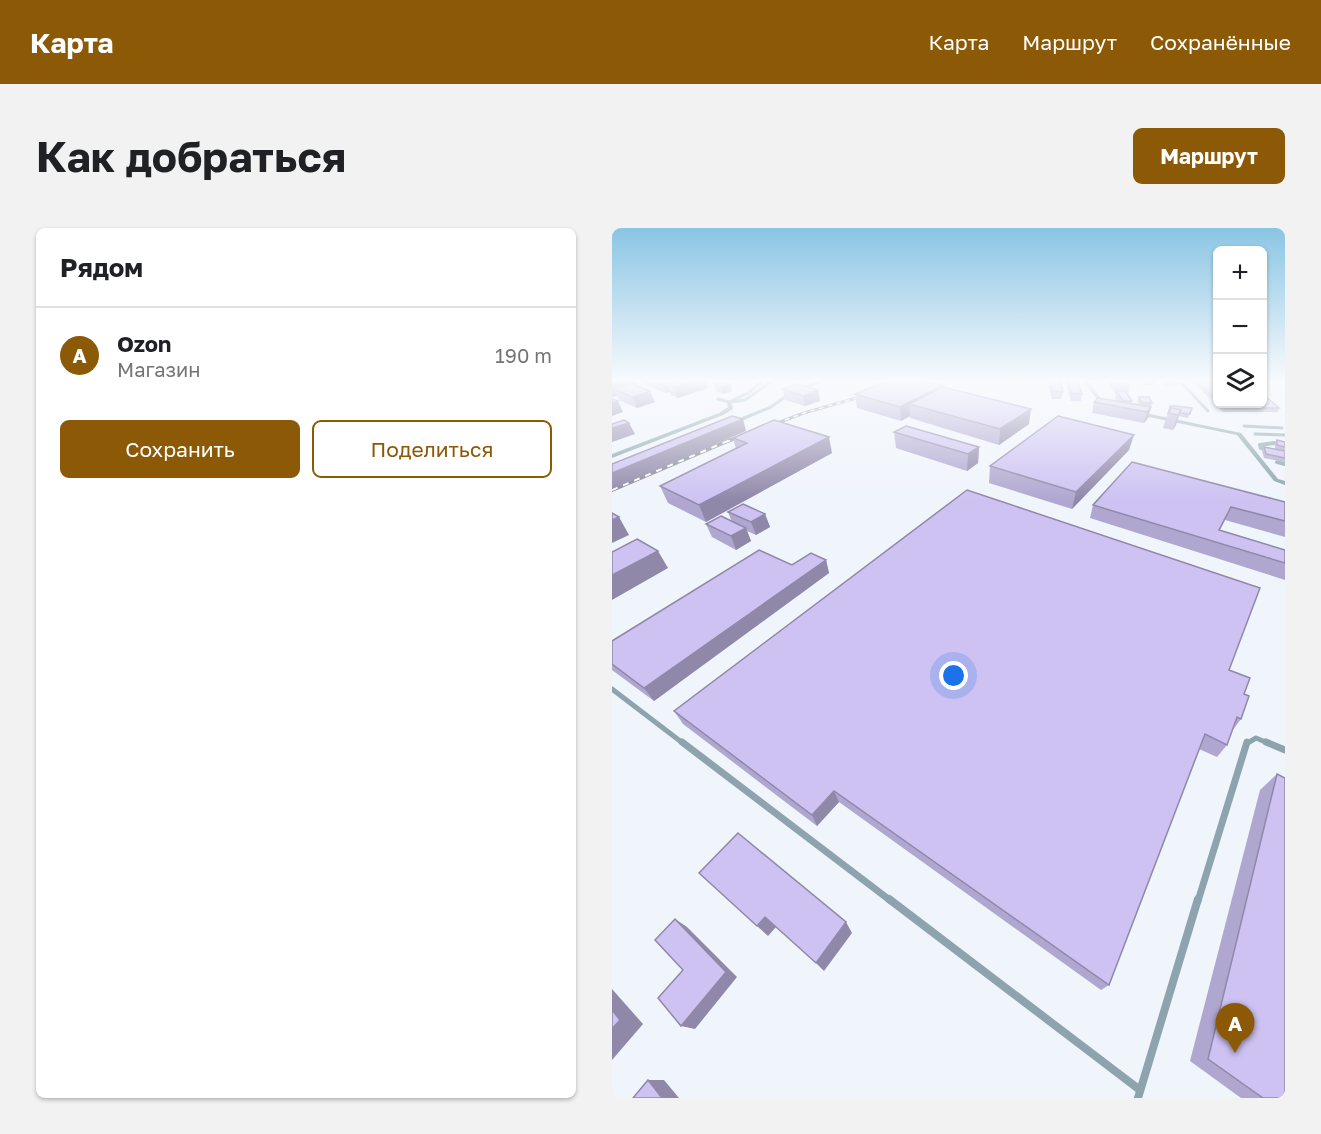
<!DOCTYPE html>
<html lang="ru">
<head>
<meta charset="utf-8">
<style>
  :root { --surface:#fff; --page:#f2f2f2; --text:#202124; --muted:#757577; --line:#e0e0e0; --accent:#8c5906 }
  body { margin:0; font-family:"Golos Text",sans-serif; background:var(--page); color:var(--text) }
  .controls { position:absolute; right:18px; top:18px; display:grid; overflow:hidden; border-radius:9px; box-shadow:0 2px 4px #0004 }
  .controls button { width:54px; height:54px; display:grid; place-items:center; padding:0; border:0; border-bottom:2px solid var(--line); background:var(--surface); color:var(--text); font:30px sans-serif }
  .you { position:absolute; left:342px; top:448px; width:21px; height:21px; margin:-15px; border:4px solid #fff; border-radius:50%; background:#1a73e8; box-shadow:0 0 0 9px #1a73e833 }
  .badge { display:grid; place-items:center; width:39px; height:39px; border-radius:50%; background:var(--accent); color:#fff; font-size:20px; font-weight:700 }
  .pin { position:absolute; translate:-50% -50px; filter:drop-shadow(0 2px 3px #0008) }
  .pin::after { content:''; position:absolute; top:32px; width:21px; height:18px; background:inherit; clip-path:polygon(0 0,100% 0,50% 100%) }
  .list { margin:0; padding:0; list-style:none }
  h2 { display:flex; justify-content:space-between; align-items:center; height:78px; margin:0; padding:0 24px; font-size:26px }
  h2 small { font-size:20px; font-weight:400; color:var(--muted) }
  .list li { display:grid; grid-template-columns:39px 1fr auto; gap:18px; align-items:center; box-sizing:border-box; height:96px; padding:0 24px; border-top:2px solid var(--line) }
  .list b { display:block; font-size:22px; white-space:nowrap }
  .list p { margin:0; font-size:20px; white-space:nowrap; color:var(--muted) }
  .list em { font-size:20px; font-style:normal; color:var(--muted) }
  .actions { display:flex; gap:12px; padding:18px 24px }
  .actions a { flex:1; padding:14px 0; border:2px solid var(--accent); border-radius:9px; text-align:center; font-size:21px; color:var(--accent) }
  .actions .main { background:var(--accent); color:#fff }
  .icon { flex:none; width:33px; height:33px; fill:none; stroke:currentColor; stroke-width:2; stroke-linecap:round; stroke-linejoin:round }
  .map { position:relative; flex:none; width:673px; height:870px; overflow:hidden; border-radius:9px }
  header { display:flex; align-items:center; gap:36px; box-sizing:border-box; height:84px; padding:0 30px; background:var(--accent); color:#fff }
  header strong { font-size:28px }
  nav { display:flex; gap:33px; margin-inline-start:auto; font-size:21px }
  .intro { display:flex; align-items:center; justify-content:space-between; box-sizing:border-box; height:144px; padding:0 36px }
  h1 { margin:0; font-size:42px }
  .button { padding:15px 27px; border-radius:9px; background:var(--accent); color:#fff; font-size:21px; font-weight:700 }
  main { display:flex; gap:36px; padding:0 36px }
  aside { flex:1; background:var(--surface); border-radius:9px; box-shadow:0 2px 4px #0004 }
  .map>svg:first-child { display:block }
  .lines { fill:none; stroke-linecap:round; stroke-linejoin:round }
  .service-far4 { stroke:#8da4ae; stroke-width:3 }
  .service-far3 { stroke:#8da4ae; stroke-width:4 }
  .service-far2 { stroke:#8da4ae; stroke-width:5 }
  .service-far1 { stroke:#8da4ae; stroke-width:7 }
  .service { stroke:#8da4ae; stroke-width:8 }
  .minor { fill:#8da4ae; fill-rule:evenodd }
  .rail-far1-casing { stroke:#858a94; stroke-width:3 }
  .rail-casing { stroke:#858a94; stroke-width:4 }
  .rail-far1 { stroke:#fff; stroke-width:1.5; stroke-dasharray:4.5; stroke-linecap:butt }
  .rail { stroke:#fff; stroke-width:2; stroke-dasharray:6; stroke-linecap:butt }
  .wall { fill:#b0a7d0 }
  .shaded-wall { fill:#9088a9 }
  .building { fill:#cdc2f2; stroke:#9088a9; stroke-width:1.5 }
</style>
</head>
<body>
<header>
<strong>Карта</strong>
<nav><a>Карта</a><a>Маршрут</a><a>Сохранённые</a></nav>
</header>
<div class="intro"><h1>Как добраться</h1><a class="button">Маршрут</a></div>
<main>
<aside>
<h2>Рядом<small></small></h2>
<ul class="list">
<li><span class="badge">A</span><div><b>Ozon</b><p>Магазин</p></div><em>190 m</em></li>
</ul>
<div class="actions"><a class="main">Сохранить</a><a>Поделиться</a></div>
</aside>
<div class="map">
<svg width="673" height="870" viewBox="0 0 673 870">
  <rect width="100%" height="100%" fill="#f0f4fb"/>
  <g class="lines">
    <g class="service-far4">
      <polyline points="92,151 99,151"/>
      <polyline points="566,151 596,183"/>
      <polyline points="189,161 214,151"/>
      <polyline points="119,173 136,165 153,151"/>
      <polyline points="117,174 133,172 163,151"/>
      <polyline points="125,193 159,179 177,166"/>
      <polyline points="632,198 670,200"/>
      <polyline points="643,206 673,207"/>
    </g>
    <g class="service-far3">
      <polyline points="657,223 649,220 648,217 662,215 673,217"/>
      <polyline points="665,234 673,236"/>
    </g>
    <g class="service-far2">
      <polyline points="0,461 72,516"/>
      <polyline points="634,516 644,510 658,516"/>
    </g>
    <g class="service-far1">
      <polyline points="70,514 279,673"/>
      <polyline points="654,514 673,522"/>
      <polyline points="586,673 635,514"/>
    </g>
    <g class="service">
      <polyline points="277,671 528,862"/>
      <polyline points="526,870 586,671"/>
    </g>
    <g class="minor">
      <polygon points="470,151 474,151 495,178 498,179 498,181 491,180"/>
      <polygon points="106,169 119,173 121,181 111,187 0,230 0,226 107,185 116,179 115,175 104,172"/>
      <polygon points="524,183 629,205 666,251 673,253 673,257 662,253 625,207 522,186 522,184"/>
    </g>
    <defs>
      <g id="rail-far1">
        <polyline points="299,156 322,151"/>
        <polyline points="114,214 192,185 258,166"/>
      </g>
      <polyline id="rail" points="0,262 118,212"/>
    </defs>
    <use href="#rail-far1" class="rail-far1-casing"/>
    <use href="#rail" class="rail-casing"/>
    <use href="#rail-far1" class="rail-far1"/>
    <use href="#rail" class="rail"/>
  </g>
  <g class="wall">
    <polygon points="0,151 22,151 25,158 43,174 25,180 7,172 5,168 0,169"/>
    <polygon points="29,151 62,151 52,154 57,156 74,151 92,151 96,160 66,170 59,167 58,164 54,165 31,156"/>
    <polygon points="430,151 447,151 451,164 449,171 440,171 437,159 438,154 431,154"/>
    <polygon points="453,151 461,151 461,153 470,166 469,173 459,173 455,160 456,155 454,155"/>
    <polygon points="493,151 512,151 518,158 516,167 520,173 519,175 525,176 527,169 540,175 536,190 532,195 480,185 482,174 505,173 503,170 504,167"/>
    <polygon points="528,151 563,151 566,155 565,158 554,158 551,153 543,153 542,157 532,157"/>
    <polygon points="578,151 606,151 606,176 651,176 667,180 666,184 611,184"/>
    <polygon points="102,156 118,156 120,163 111,166 104,163"/>
    <polygon points="651,158 656,162 654,166 651,166"/>
    <polygon points="332,159 417,196 387,217 298,190 298,188 289,193 245,180 243,166"/>
    <polygon points="171,161 206,162 208,173 193,178 173,172"/>
    <polygon points="558,178 580,180 576,190 567,188 564,197 561,202 551,200"/>
    <polygon points="282,204 367,219 366,235 355,243 284,220"/>
    <polygon points="121,210 220,225 94,294 56,275 48,258 124,221"/>
    <polygon points="665,212 673,214 673,234 652,230 650,223 652,219 663,221 663,216"/>
    <polygon points="517,222 460,281 377,255 378,238"/>
    <polygon points="673,274 673,309 613,292 608,302 673,322 673,352 478,290 481,277"/>
    <polygon points="116,284 153,286 158,299 144,307 135,303 139,313 124,322 100,309 94,296 120,294"/>
    <polygon points="214,332 217,345 42,473 0,442 0,413 180,337"/>
    <polygon points="617,442 632,466 629,491 620,503 615,517 605,529 587,521 497,757 489,762 227,574 205,598 71,496 62,483"/>
    <polygon points="665,546 673,870 629,870 578,833 648,562"/>
  </g>
  <g class="shaded-wall">
    <polygon points="9,151 22,151 27,161 1,161 5,168 0,169 0,153"/>
    <polygon points="41,151 62,151 45,156"/>
    <polygon points="90,151 92,151 96,160 66,170 62,159"/>
    <polygon points="118,156 120,163 111,166 109,159"/>
    <polygon points="55,157 58,164 54,165 51,158"/>
    <polygon points="332,157 332,171 297,176 298,188 289,193 288,179"/>
    <polygon points="206,162 208,173 193,178 191,168"/>
    <polygon points="38,163 43,174 25,180 20,169"/>
    <polygon points="6,173 11,184 0,188 0,175"/>
    <polygon points="539,179 536,190 532,195 535,184"/>
    <polygon points="419,181 417,196 387,217 388,201"/>
    <polygon points="569,182 564,197 561,202 566,187"/>
    <polygon points="131,191 134,203 0,261 0,245"/>
    <polygon points="17,195 23,206 0,214 0,198"/>
    <polygon points="522,207 517,222 460,281 464,264"/>
    <polygon points="217,209 220,225 94,294 87,277"/>
    <polygon points="367,219 366,235 355,243 356,226"/>
    <polygon points="153,286 158,299 144,307 139,294"/>
    <polygon points="7,289 17,307 0,315 0,292"/>
    <polygon points="134,300 139,313 124,322 119,308"/>
    <polygon points="46,323 56,340 0,372 0,347"/>
    <polygon points="214,332 217,345 42,473 32,460"/>
    <polygon points="222,563 227,574 205,598 200,587"/>
    <polygon points="153,689 164,699 156,708 145,698"/>
    <polygon points="63,691 75,699 125,749 83,801 69,798 114,744"/>
    <polygon points="234,694 240,705 212,743 204,735"/>
    <polygon points="0,761 31,796 0,832"/>
    <polygon points="36,852 52,852 67,870 50,870"/>
  </g>
  <g class="building">
    <polygon points="0,151 10,151 0,153"/>
    <polygon points="32,151 44,151 57,156 51,158"/>
    <polygon points="74,151 90,151 62,159 55,156"/>
    <polygon points="278,151 306,151 332,157 288,179 243,166"/>
    <polygon points="502,151 512,151 518,158 508,158"/>
    <polygon points="531,151 541,151 543,154 532,154"/>
    <polygon points="553,151 563,151 566,155 555,154"/>
    <polygon points="582,151 606,151 606,173"/>
    <polygon points="438,152 448,152 451,164 441,163"/>
    <polygon points="456,153 466,153 470,166 460,166"/>
    <polygon points="110,154 118,156 109,159 102,156"/>
    <polygon points="20,156 38,163 20,169 1,161"/>
    <polygon points="185,156 206,162 191,168 171,161"/>
    <polygon points="331,159 419,181 388,201 297,176"/>
    <polygon points="505,163 513,163 520,173 511,173"/>
    <polygon points="651,166 667,180 613,180 608,176 651,176"/>
    <polygon points="527,169 537,169 540,175 530,175"/>
    <polygon points="486,170 539,179 535,184 482,174"/>
    <polygon points="0,171 6,173 0,175"/>
    <polygon points="558,178 563,178 580,180 578,186 568,185 569,182 559,180 557,183"/>
    <polygon points="559,180 569,182 566,187 556,185"/>
    <polygon points="120,188 131,191 0,245 0,236"/>
    <polygon points="446,188 522,207 464,264 378,238"/>
    <polygon points="12,192 17,195 0,200 0,196"/>
    <polygon points="162,192 217,209 87,277 48,258 135,215 121,210"/>
    <polygon points="294,198 367,219 356,226 282,204"/>
    <polygon points="665,212 673,214 673,219 665,217"/>
    <polygon points="652,219 673,223 673,230 654,226"/>
    <polygon points="520,234 673,274 673,293 619,279 607,302 673,322 673,335 481,277"/>
    <polygon points="355,262 648,360 617,442 638,450 632,466 637,468 629,491 625,489 615,517 593,506 497,757 222,563 200,587 62,483"/>
    <polygon points="131,276 153,286 139,294 116,284"/>
    <polygon points="0,285 7,289 0,292"/>
    <polygon points="109,288 134,300 119,308 94,296"/>
    <polygon points="25,311 46,323 0,347 0,324"/>
    <polygon points="147,322 180,337 199,325 214,332 32,460 0,436 0,413"/>
    <polygon points="665,546 673,550 673,870 651,870 596,831"/>
    <polygon points="126,605 234,694 204,735 153,689 145,698 87,645"/>
    <polygon points="63,691 114,744 69,798 46,770 71,742 43,712"/>
    <polygon points="0,782 8,792 0,801"/>
    <polygon points="36,852 50,870 21,870"/>
  </g>
  <linearGradient id="sky" x2="0" y2="1"><stop stop-color="#8ac5e4"/><stop offset="0.56" stop-color="#f8fafd"/><stop offset="1" stop-color="#f8fafd" stop-opacity="0"/></linearGradient>
  <rect width="673" height="272" fill="url(#sky)"/>
</svg>
<div class="controls">
<button>+</button>
<button>−</button>
<button><svg class="icon" aria-label="layers" viewBox="0 0 24 24"><path d="M12 4l9 5-9 5-9-5zM3 14l9 5 9-5"/></svg></button>
</div>
<div class="you"></div>
<div class="pin badge" style="left:623px;top:825px">A</div>
</div>
</main>
</body>
</html>
